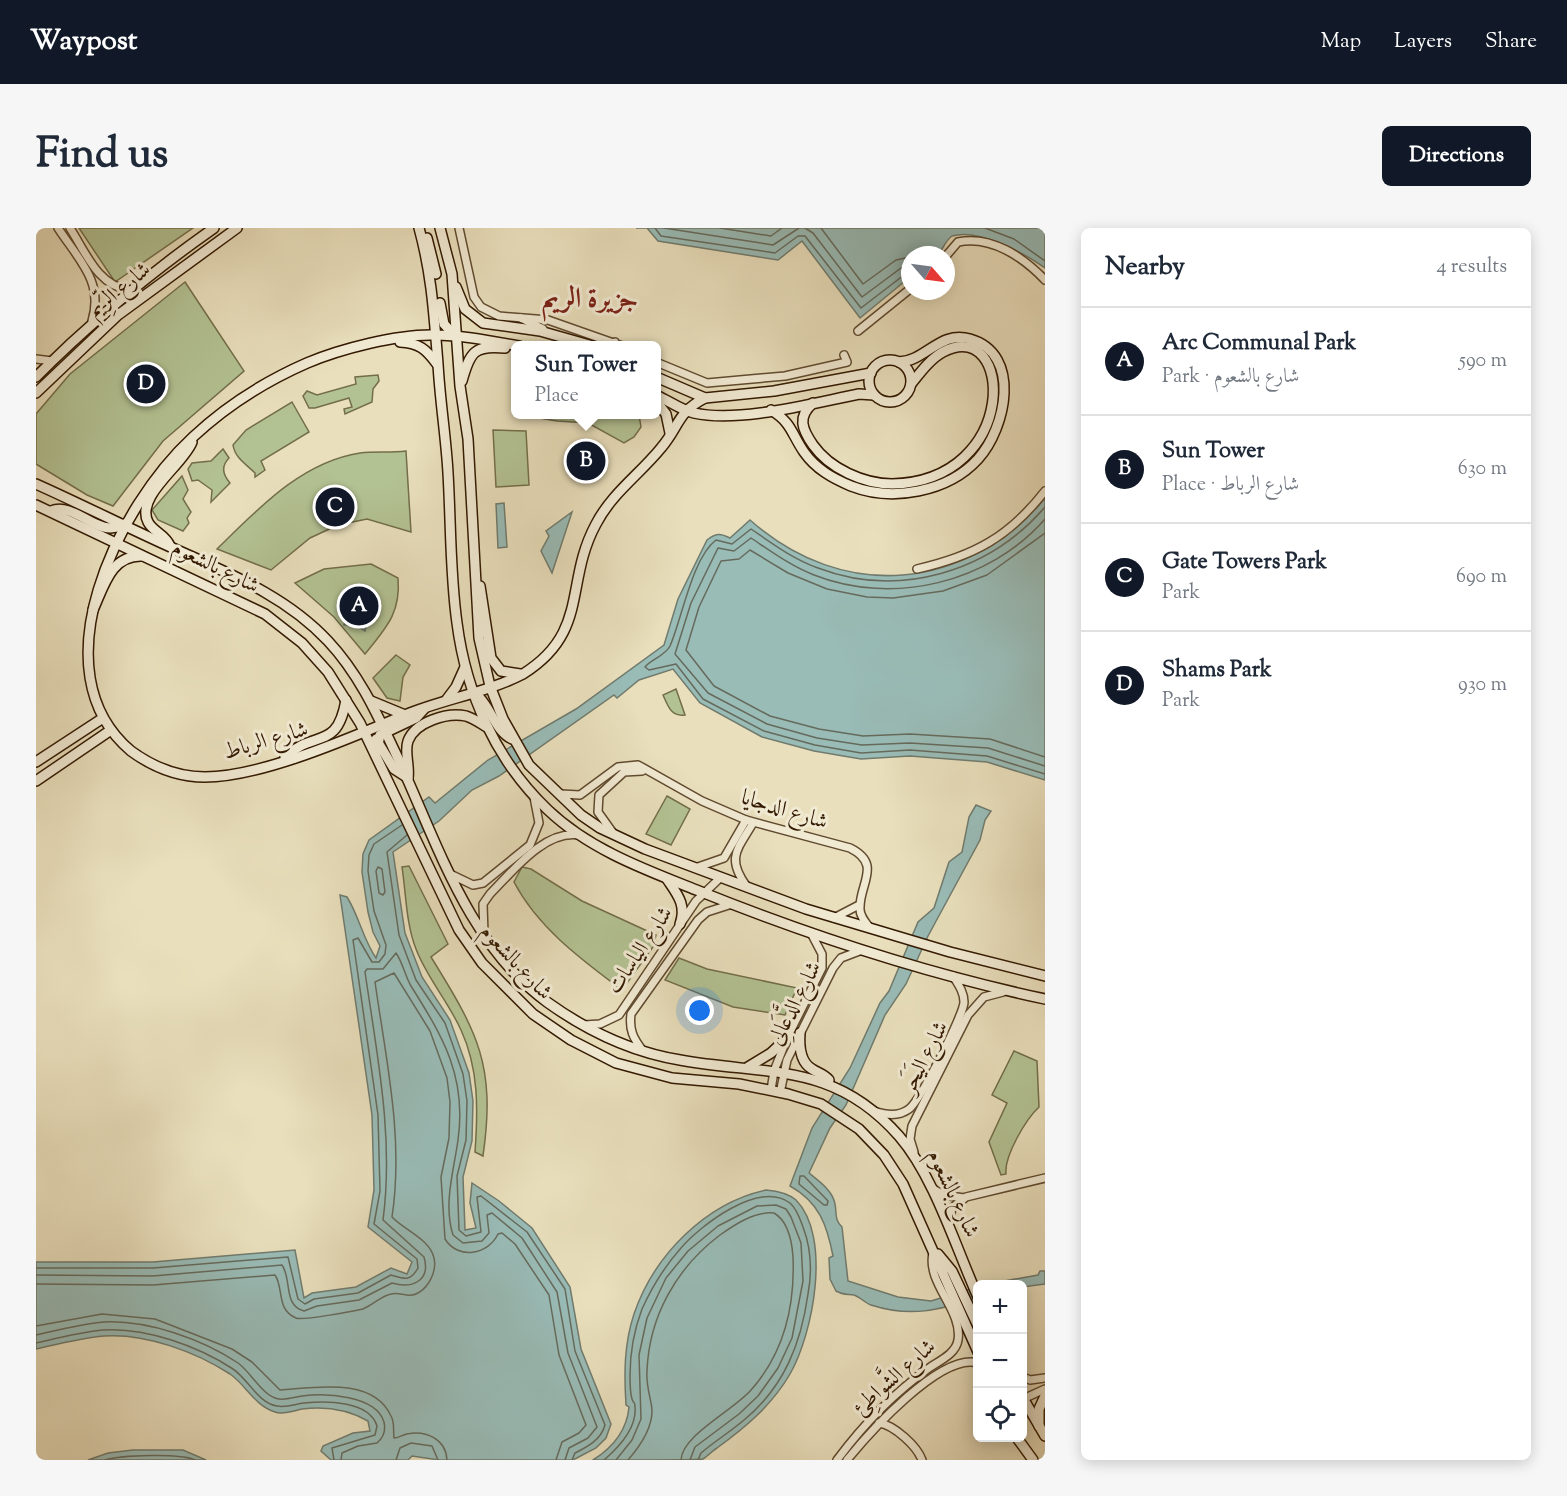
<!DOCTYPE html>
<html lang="en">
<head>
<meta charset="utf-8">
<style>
  :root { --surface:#fff; --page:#f6f6f7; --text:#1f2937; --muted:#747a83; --line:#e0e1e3; --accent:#111827 }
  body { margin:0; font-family:"Sorts Mill Goudy",Amiri,serif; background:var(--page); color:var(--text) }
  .controls { position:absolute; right:18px; bottom:18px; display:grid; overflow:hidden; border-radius:9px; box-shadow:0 3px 15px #0003 }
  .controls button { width:54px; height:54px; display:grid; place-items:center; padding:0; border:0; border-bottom:2px solid var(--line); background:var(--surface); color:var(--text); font:30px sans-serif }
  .compass { position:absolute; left:865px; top:18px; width:54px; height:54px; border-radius:50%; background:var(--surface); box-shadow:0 3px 15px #0003; rotate:118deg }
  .you { position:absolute; left:664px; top:783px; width:21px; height:21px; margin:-15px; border:4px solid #fff; border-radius:50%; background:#1a73e8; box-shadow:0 0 0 9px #1a73e833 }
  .badge { display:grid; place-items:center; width:39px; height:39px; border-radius:50%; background:var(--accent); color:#fff; font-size:20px; font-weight:700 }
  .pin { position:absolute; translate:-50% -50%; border:3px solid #fff; box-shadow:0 2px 6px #0006 }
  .popup { position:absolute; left:475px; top:113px; width:150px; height:78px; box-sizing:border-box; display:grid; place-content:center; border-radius:9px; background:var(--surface); filter:drop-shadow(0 2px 4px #0005); font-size:20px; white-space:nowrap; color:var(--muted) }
  .popup b { font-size:22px; color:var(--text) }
  .popup::after { content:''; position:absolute; left:50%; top:100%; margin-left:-12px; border:12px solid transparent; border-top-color:var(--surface) }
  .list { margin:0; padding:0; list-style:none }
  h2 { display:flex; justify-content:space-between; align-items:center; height:78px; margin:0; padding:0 24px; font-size:26px }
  h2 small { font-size:20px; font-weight:400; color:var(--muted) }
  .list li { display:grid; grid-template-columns:39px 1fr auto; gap:18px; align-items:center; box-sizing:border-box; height:108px; padding:0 24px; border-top:2px solid var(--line) }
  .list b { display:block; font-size:22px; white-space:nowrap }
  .list p { margin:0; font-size:20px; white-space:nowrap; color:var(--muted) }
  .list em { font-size:20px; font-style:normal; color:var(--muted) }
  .icon { flex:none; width:33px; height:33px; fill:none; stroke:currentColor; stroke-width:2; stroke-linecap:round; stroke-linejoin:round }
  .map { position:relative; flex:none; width:1009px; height:1232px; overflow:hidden; border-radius:9px }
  header { display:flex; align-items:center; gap:36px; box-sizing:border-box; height:84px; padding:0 30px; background:var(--accent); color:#fff }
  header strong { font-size:28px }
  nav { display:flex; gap:33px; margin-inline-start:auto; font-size:21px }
  .intro { display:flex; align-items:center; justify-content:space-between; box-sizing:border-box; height:144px; padding:0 36px }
  h1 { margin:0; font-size:42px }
  .button { padding:15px 27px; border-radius:9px; background:var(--accent); color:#fff; font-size:21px; font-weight:700 }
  main { display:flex; gap:36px; padding:0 36px }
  aside { flex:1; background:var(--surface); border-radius:9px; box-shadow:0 3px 15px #0003 }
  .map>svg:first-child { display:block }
  .green { fill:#b3c293; stroke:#736e4a; stroke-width:1.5 }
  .water { fill:#99bcb7; stroke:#707b6e; stroke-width:1.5 }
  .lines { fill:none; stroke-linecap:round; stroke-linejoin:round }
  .shore { stroke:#666a5c; stroke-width:1.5 }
  .street-casing { stroke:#604a2f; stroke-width:10 }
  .secondary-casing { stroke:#331900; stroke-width:12 }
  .street { stroke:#f1ead3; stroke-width:7 }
  .secondary { stroke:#f1ead3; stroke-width:9 }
  .labels { text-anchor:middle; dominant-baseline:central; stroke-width:6; stroke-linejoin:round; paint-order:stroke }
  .street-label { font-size:22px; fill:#331900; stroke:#f1ead3 }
  .district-label { font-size:28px; font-weight:bold; fill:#7a1f14; stroke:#f1ead3 }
</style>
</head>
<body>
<header>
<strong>Waypost</strong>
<nav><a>Map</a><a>Layers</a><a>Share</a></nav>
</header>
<div class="intro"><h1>Find us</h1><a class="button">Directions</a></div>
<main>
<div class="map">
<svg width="1009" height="1232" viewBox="0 0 1009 1232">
  <rect width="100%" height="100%" fill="#e9dfbc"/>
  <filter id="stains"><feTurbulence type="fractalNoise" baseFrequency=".00333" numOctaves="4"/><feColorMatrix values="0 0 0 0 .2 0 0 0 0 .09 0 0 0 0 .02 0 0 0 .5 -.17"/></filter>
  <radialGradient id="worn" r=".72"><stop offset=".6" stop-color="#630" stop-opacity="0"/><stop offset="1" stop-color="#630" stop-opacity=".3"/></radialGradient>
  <g class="green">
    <polygon points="43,0 157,0 79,54"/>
    <polygon points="149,54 208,143 127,213 77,278 51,267 0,236 0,186 34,146"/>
    <polygon points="342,147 343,153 337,161 336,174 309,186 308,181 316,179 313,170 279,180 273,180 267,168 271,163 281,167 320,156 319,149"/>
    <path d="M256 174 273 204 225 233 229 242 219 249V245C210 236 199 230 197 217L210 202Z"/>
    <polygon points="485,187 603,187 605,199 598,209 588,215 552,195 521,193"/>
    <polygon points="457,202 490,203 493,257 460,259"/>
    <path d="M187 221 193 230C185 238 187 247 194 255L175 274 176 262 162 252 156 253 152 241 156 235 175 233Z"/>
    <path d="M370 223 375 304 331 291 302 297 274 310 235 342 181 321C221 282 265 234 324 225 339 223 355 225 370 223Z"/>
    <polygon points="146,248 152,262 147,271 155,284 151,290 153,295 147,303 122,292 116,282"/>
    <path d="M335 336 362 350C365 385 350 400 329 426L298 389 259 355 288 341Z"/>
    <polygon points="360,427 374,437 367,449 364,473 351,470 337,450"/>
    <path d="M640 461 649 487C635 489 632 478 627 467Z"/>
    <polygon points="631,568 654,581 635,617 610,606"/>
    <path d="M373 638 412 716 395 729C442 805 460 837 447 928L439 924C442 882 443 841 425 802 412 773 391 750 380 721 370 696 370 665 366 639Z"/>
    <path d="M486 639 495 641 546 673 620 707 617 719 586 762C546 732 502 700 478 654Z"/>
    <polygon points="643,730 671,741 761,760 749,787 697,779 629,752"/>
    <path d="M978 823 1001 833 1003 879C990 891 968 928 970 946L965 947 953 914 971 875 956 867Z"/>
  </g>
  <g class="water">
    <path d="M600 0H1009V40C988 25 942 0 916 8 909 13 907 21 902 27H874V49L824 90 766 13 742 32 622 13 611 0Z"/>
    <path d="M1009 270V552L951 534 874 528 825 531 778 523 726 509 664 475 637 441 603 452 581 470 578 467 463 548 436 562 403 593 357 624 369 705 386 749 414 792 433 845 437 873 436 913 427 949 429 1002 440 1000 434 975 436 955 463 973 496 1000 534 1059 545 1121 575 1196 570 1210 560 1220 537 1232H403L376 1228 372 1232H295L285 1223 287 1218 317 1205 334 1203 332 1193C311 1181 290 1178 266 1181 257 1183 247 1187 239 1184 219 1178 210 1157 194 1146 160 1124 109 1105 68 1108 45 1110 22 1116 0 1121V1034H117L259 1022 268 1070 276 1065 320 1059 355 1040 371 1046 376 1034 332 999 338 962 336 887 304 667 311 669C323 688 327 711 340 730L344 718 337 704 332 684 326 644 327 626 333 612 393 569 399 575 452 532 540 481 628 417 642 371 671 312C680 305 684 305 694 310L714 292C808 375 929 363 1009 270Z"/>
    <polygon points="468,275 471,319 462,320 460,276"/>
    <polygon points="536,284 516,345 505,323 513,308 510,303"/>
    <polygon points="316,380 331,393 329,403 320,397 308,397 312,381"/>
    <path d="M940 577 955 583 949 592 944 612 892 708 870 756 849 787 810 877 794 900 773 945C783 953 797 963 799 976 801 986 798 991 806 999L812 1053 862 1069 895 1073 941 1059V1070C903 1082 875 1090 835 1077 829 1075 824 1069 818 1067 811 1066 807 1067 800 1063L794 1051 793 1030 797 1028C791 997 783 974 754 958L776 900 814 840 844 775 853 763 882 694 898 680 913 634 926 624 933 589Z"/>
    <path d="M730 962C741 963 752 965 760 972 796 1009 777 1106 754 1146 736 1177 710 1199 681 1220 676 1223 672 1228 667 1231 660 1232 573 1232 557 1232 576 1220 591 1202 593 1179L590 1177C588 1146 588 1116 598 1086 618 1027 670 975 730 962Z"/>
    <polygon points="1004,1043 1009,1043 1009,1056 987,1059 987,1056 952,1056 1002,1047"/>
    <polygon points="97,1222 147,1222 170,1232 52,1232 72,1225"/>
  </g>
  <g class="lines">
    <g class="shore">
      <polyline points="619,0 625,8 739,25 762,8 769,8 825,80 868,47 874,45"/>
      <polyline points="628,0 737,17 763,0"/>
      <polyline points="684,0 735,8 746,0"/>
      <polyline points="769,0 777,5 826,69 865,40 874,38"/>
      <polyline points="785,0 827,56 860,32 874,29"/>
      <polyline points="949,0 978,11 1009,33"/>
      <path d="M1009 279C953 344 863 371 782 340 757 331 737 316 715 301L696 316 680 312C656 330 646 391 634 418 629 428 615 431 609 439L613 442 640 436 667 471 728 503 779 517 825 525 874 522 951 528 1009 546"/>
      <path d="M1009 291C953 355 857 378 778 347 755 338 736 324 715 310L698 323 682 320 655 375 639 426 672 465 731 496 781 510 826 517 874 515 952 520 1009 538"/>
      <polyline points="1009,305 951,347 907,363 857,370 831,369 791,361 752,345 714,322 703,331 685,333 663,379 650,422 678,458 734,488 783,501 827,508 874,506 954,511 1009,529"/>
      <path d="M371 607 351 624 363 707 380 752 409 795 427 846 431 873 430 912 421 948 423 1002 430 1008 445 1004 441 969 445 968 491 1004 529 1061 539 1123 569 1197C565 1212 551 1219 539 1225L536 1232"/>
      <polygon points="342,639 346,641 349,664 347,667 343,665 340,643"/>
      <polygon points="764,948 768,948 792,973 791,977 788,977 763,956"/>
      <path d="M0 1040H117L252 1029 262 1071 269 1076 278 1071 322 1065 355 1047C369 1051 374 1054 382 1040L381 1031 338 996 344 963 342 887 317 712 322 710 336 734H343L349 726 350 717 338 683 332 643 333 627 338 616 366 597"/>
      <path d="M0 1047 117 1048 246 1037C256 1051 247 1078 268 1083L281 1078 323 1072 356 1055C376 1061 395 1053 388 1029L347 992C358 909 341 827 329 744L331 741H347L360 725C367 735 369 748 375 758 407 809 431 849 422 912 418 942 407 976 417 1007L427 1015 446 1013 453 1005 451 987 456 985 486 1010 521 1064 532 1125 561 1199 552 1210 533 1220 529 1232"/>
      <path d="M0 1056 117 1057 239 1047C248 1060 240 1082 260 1090 265 1093 318 1083 327 1081 337 1077 345 1068 355 1066 364 1063 372 1071 382 1065 393 1059 401 1043 398 1030 394 1011 368 1002 356 989 368 910 350 832 339 754L358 745 394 803 411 850 414 874 413 910 405 949 409 1011C422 1032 452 1027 462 1006L466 1005 479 1016 513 1067 523 1127 550 1197 543 1205 526 1214 520 1232"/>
      <path d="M0 1098 66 1086 119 1091 196 1121 216 1134 244 1162C277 1160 337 1148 355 1188 359 1195 357 1203 358 1210 362 1210 366 1207 371 1206 390 1202 410 1211 411 1232"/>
      <path d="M0 1107C22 1102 45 1096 68 1094 112 1092 166 1111 202 1135 215 1144 227 1169 243 1171 251 1172 259 1169 266 1168 289 1165 340 1167 348 1194 350 1203 347 1210 341 1215L322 1218 306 1225 305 1232"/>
      <path d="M0 1115C22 1110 45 1104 67 1102 109 1099 162 1118 197 1141 212 1151 222 1175 241 1178 250 1180 259 1176 268 1175 289 1173 333 1172 341 1198L339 1207 296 1220 298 1232"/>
      <path d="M69 1232C85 1227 145 1225 159 1232"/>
      <polyline points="360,1232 364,1220 375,1215 396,1218 402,1232"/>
      <path d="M568 1232C582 1220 601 1200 599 1179 599 1172 598 1177 596 1171 594 1164 594 1155 594 1148 594 1126 598 1102 606 1081 616 1059 628 1039 645 1020 665 997 723 952 754 975 761 981 764 991 767 999 775 1020 776 1044 772 1066 765 1116 748 1159 708 1192 694 1204 679 1213 665 1225L662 1232"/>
      <polyline points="580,1232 596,1212 605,1191 603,1127 611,1090 630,1050 652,1023 682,998 721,978 740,977 750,981 755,989 765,1015 767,1053 756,1110 742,1140 722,1168 703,1186 659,1219 654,1232"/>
      <path d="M592 1232C605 1217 620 1196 615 1175 613 1164 610 1155 611 1143 613 1089 640 1040 684 1007 698 997 719 983 738 985 752 993 756 1014 757 1029 759 1078 748 1125 715 1162 698 1182 646 1207 645 1232"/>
    </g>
    <defs>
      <g id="street">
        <path d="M22 0C43 32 68 54 56 93"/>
        <path d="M34 0C50 25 62 58 93 62"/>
        <polyline points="423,0 438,69 445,79 463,88 512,92 586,118"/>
        <path d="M910 28 922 14C955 7 987 29 1009 52"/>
        <polyline points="485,90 507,101"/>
        <polyline points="822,103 874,61"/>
        <polyline points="567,118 579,114"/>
        <polyline points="0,131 16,133"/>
        <polyline points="620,134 671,155 749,148 811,134 808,127"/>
        <path d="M881 341C938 328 973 309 1009 263"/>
        <path d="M525 566 544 567 582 539 602 537 666 573 710 592 814 620C846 636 824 655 824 679 823 687 829 694 834 700"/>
        <polyline points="577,605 562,584 563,567 588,544 606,543"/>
        <polyline points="659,640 688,630 710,592"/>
        <polyline points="414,646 437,657 447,655 494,617 503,595 498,569"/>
        <path d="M711 659C690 630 701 622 717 595"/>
        <polyline points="798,690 823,677"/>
        <path d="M448 706 447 676 454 666C477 643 508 602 543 607"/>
        <polyline points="548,797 564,796 583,787 660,673 684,650"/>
        <path d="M607 823C597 810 593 802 595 786L662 692 671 684 696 676"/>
        <polyline points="735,862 738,843 751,810 786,740 786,726 775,705"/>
        <polyline points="744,865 751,832 797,740 805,730 826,722"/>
        <path d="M838 883C850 887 862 889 873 881 884 873 928 786 928 774 928 764 922 756 917 748"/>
        <polyline points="878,924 874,911 876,898 932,787 948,769 967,764"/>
        <polyline points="896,960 907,967 928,970"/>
        <polyline points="913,995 916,980 930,969 1009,950"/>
        <polyline points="987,1149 994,1152 1009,1150"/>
        <polyline points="987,1171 1009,1161"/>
        <path d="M843 1195C858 1197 881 1218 886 1232"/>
        <path d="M801 1232C827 1197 858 1165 893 1140 903 1133 920 1126 922 1112 927 1082 890 1055 897 1025"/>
        <path d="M811 1232C833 1205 905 1124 942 1135"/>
      </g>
      <g id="secondary">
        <path d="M383 0C396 47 398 88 402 136 404 173 410 209 412 245 415 295 414 346 421 395 430 465 460 533 512 582 554 622 610 642 663 663 775 708 892 746 1009 771"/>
        <polyline points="404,0 416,46 424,158 432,211 443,410 454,458 467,491 493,537 545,587 564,600 609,621 770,681 914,724 1009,748"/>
        <polyline points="391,10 400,46"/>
        <polyline points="420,59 429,81 447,95 504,103 557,118"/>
        <polyline points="404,75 408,96 420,109"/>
        <path d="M364 114C383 115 390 121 401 136"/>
        <path d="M483 118C455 113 426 107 398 107 362 106 304 121 271 135 230 153 190 178 157 209 82 278 0 443 95 523 117 539 142 549 169 549 226 549 316 509 369 487 407 471 450 465 487 446 554 404 528 355 560 296 576 265 604 246 625 220 644 198 640 185 669 170"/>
        <circle cx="854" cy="153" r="21"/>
        <path d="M0 149C56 93 114 45 178 0"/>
        <polyline points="620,149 669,170 738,163 835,145"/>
        <path d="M426 153C434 124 438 117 469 120"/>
        <polyline points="0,165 82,87 201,0"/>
        <path d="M620 167C633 173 645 182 658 185 704 195 777 175 823 166L838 167"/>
        <polyline points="620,173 630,186 634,205"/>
        <path d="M777 175C761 189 766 201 777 217 794 241 828 256 856 256 985 253 978 87 907 124 894 131 884 145 875 156"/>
        <path d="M735 182C756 195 755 205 768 224 780 241 796 250 815 258 856 274 912 264 942 231 970 200 986 126 934 111 904 102 890 133 863 134"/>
        <path d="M0 256C47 277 92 300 139 321 194 346 250 368 292 413 323 446 341 486 360 526 400 611 431 716 511 774 550 802 595 824 644 832 732 848 797 833 863 908 898 948 920 1020 942 1069"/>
        <polyline points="0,277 229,386 266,415 292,444 324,495 423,702 446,735 497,786 535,812 580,835 636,850 703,856 752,866 785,876 823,901 848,927 867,956 942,1124"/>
        <path d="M15 283C40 273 62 312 88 296"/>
        <path d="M134 318C129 306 117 304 112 294 99 268 147 237 156 214"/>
        <polyline points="444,358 455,430 465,443 484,446"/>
        <path d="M57 382C68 358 75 327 106 328"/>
        <path d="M439 465C455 478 458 502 476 511"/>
        <polyline points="411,471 420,459 429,439"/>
        <polyline points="335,473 369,487"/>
        <polyline points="340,511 358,541 372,550"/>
        <polyline points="340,526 344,507 380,490 389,480"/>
        <path d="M249 529C278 501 301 524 310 472"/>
        <polyline points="0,534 64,492"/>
        <path d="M372 550C374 538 368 524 372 513 379 494 411 484 430 488 437 490 444 495 451 499"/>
        <polyline points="0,553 72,504"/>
        <path d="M631 651C641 666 651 677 644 696"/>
        <path d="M764 805C763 818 764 834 776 841 782 845 788 846 793 852"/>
        <polyline points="712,839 735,825 751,810"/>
        <polyline points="902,1026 916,1043 942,1098"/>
        <polyline points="987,1170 1009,1208"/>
        <polyline points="1003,1198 1003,1181 1009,1168"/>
        <polyline points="981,1210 997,1232"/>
      </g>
    </defs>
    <use href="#street" class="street-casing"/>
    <use href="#secondary" class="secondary-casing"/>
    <use href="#street" class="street"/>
    <use href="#secondary" class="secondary"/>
  </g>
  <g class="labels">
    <g class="street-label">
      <text transform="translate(84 63) rotate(-39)">شارع الرِّيم</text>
      <text transform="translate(179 340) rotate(26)">شارع بالشعوم</text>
      <text transform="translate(230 514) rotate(-16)">شارع الرباط</text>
      <text transform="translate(748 583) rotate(17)">شارع الدجايا</text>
      <text transform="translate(605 723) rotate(-56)">شارع الياسات</text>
      <text transform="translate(479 735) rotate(47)">شارع بالشعوم</text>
      <text transform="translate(760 776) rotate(-63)">شارع الدَّعَالِى</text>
      <text transform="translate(890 830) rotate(-63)">شارع اليَحَر</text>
      <text transform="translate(916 966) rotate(65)">شارع بالشعوم</text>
      <text transform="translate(859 1150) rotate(-41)">شارع الشَّواطِئ</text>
    </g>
    <g class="district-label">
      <text x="554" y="72">جزيرة الريم</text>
    </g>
  </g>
  <rect width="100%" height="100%" filter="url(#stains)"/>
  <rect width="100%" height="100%" fill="url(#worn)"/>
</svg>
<div class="controls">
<button>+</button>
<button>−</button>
<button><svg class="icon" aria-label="locate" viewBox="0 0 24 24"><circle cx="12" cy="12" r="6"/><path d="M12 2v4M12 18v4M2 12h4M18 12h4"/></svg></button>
</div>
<svg class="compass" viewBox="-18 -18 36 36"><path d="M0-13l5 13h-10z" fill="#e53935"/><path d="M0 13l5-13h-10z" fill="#747a83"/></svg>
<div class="you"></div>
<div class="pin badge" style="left:323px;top:378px">A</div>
<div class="pin badge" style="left:550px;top:233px">B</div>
<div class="popup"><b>Sun Tower</b>Place</div>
<div class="pin badge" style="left:299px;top:279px">C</div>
<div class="pin badge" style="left:110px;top:156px">D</div>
</div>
<aside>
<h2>Nearby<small>4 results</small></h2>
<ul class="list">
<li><span class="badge">A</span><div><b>Arc Communal Park</b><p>Park · شارع بالشعوم</p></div><em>590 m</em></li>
<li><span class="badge">B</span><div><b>Sun Tower</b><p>Place · شارع الرباط</p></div><em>630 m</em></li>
<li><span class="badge">C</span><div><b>Gate Towers Park</b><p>Park</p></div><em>690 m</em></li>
<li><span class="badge">D</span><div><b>Shams Park</b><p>Park</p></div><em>930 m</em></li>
</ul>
</aside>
</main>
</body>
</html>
